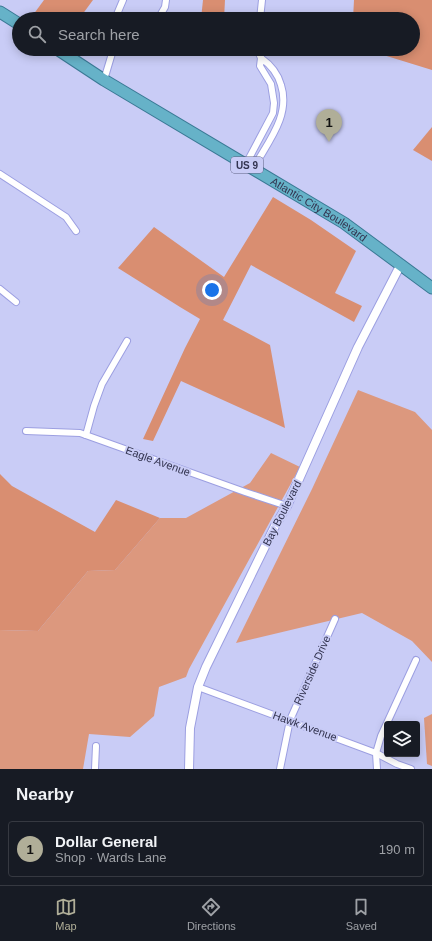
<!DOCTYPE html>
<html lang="en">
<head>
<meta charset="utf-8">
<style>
  :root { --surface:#171b24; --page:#20242c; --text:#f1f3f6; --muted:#9ea1a6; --line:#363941; --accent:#b0ae98 }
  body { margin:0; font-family:Arial,sans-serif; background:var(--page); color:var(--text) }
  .controls { position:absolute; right:12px; bottom:12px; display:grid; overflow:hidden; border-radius:4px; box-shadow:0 2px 10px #0003 }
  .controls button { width:36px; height:36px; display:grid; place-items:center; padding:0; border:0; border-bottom:1px solid var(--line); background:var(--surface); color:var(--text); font:20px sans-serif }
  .you { position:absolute; left:212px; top:290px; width:14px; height:14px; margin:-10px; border:3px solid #fff; border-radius:50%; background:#1a73e8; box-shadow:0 0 0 6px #1a73e833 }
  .badge { display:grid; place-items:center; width:26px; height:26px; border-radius:50%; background:var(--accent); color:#111; font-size:13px; font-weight:700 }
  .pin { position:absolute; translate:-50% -33px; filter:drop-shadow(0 1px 2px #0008) }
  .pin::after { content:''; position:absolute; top:21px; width:14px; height:12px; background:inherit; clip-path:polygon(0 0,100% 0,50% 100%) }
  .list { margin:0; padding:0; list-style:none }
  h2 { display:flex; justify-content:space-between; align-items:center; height:52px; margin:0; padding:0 16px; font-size:17px }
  h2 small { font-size:13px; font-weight:400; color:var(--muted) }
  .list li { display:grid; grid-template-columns:26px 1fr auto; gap:12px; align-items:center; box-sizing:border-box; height:56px; margin:0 8px 8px; padding:0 8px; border:1px solid var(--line); border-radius:4px }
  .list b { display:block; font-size:15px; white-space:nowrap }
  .list p { margin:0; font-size:13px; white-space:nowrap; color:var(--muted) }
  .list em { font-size:13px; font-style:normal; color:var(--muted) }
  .icon { flex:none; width:22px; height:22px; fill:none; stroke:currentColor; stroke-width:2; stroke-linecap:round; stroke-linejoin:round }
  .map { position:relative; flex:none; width:432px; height:769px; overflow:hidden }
  .search { position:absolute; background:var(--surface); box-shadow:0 2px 10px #0003; left:12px; right:12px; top:12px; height:44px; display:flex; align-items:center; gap:10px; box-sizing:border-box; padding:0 14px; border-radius:22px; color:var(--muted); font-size:15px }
  .sheet { height:116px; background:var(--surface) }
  nav { display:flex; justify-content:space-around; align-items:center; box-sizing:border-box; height:56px; border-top:1px solid var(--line); background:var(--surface); font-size:11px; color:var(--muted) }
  nav a { display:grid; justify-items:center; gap:2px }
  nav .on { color:var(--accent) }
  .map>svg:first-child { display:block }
  .green { fill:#dc987e }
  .forest { fill:#d98e71 }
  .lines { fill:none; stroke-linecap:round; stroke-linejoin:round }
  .minor-casing { stroke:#9c9fe1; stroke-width:8 }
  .tertiary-casing { stroke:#9c9fe1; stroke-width:10 }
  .trunk-casing { stroke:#3a7995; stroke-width:13 }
  .minor { stroke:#fff; stroke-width:6 }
  .tertiary { stroke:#fff; stroke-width:8 }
  .trunk { stroke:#66b2c8; stroke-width:11 }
  .labels { text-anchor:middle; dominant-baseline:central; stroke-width:4; stroke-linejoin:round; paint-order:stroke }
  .shield { fill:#c9ccf6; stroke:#5f6181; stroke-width:1 }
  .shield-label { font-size:10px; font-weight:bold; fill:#32334f }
  .street-label { font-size:11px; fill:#32334f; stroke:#c9ccf6 }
</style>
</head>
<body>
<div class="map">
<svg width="432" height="769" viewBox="0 0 432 769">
  <rect width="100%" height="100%" fill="#c9ccf6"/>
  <g class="green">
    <polygon points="358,390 415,412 432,430 432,662 412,641 362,613 236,643 312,489"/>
    <polygon points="271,453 300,467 189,669 186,677 159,687 154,716 130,737 89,734 83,769 0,769 0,630 38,631 88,571 115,570 160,518 186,518 250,483"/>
    <polygon points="432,714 432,766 427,764 424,718"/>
  </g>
  <g class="forest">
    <polygon points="44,0 93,0 79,19 40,19 33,15"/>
    <polygon points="203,0 225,0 224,19 201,19"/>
    <polygon points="354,0 432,0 432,70 364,49 413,49 413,19 353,19"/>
    <polygon points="432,127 432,161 413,150"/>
    <polygon points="273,197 311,220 356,251 335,293 362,306 354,322 251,265 223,320 270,345 285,428 181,381 153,441 143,439 185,348 200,319 180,307 118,268 154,227 224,277"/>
    <polygon points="0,474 12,486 95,532 116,500 160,518 115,570 88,571 38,631 0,630"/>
  </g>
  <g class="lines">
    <defs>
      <g id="minor">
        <polyline points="115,19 123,0"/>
        <polyline points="158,19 165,7 166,0"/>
        <polyline points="260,19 262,0"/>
        <polyline points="257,49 261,58"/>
        <polyline points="104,80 113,50"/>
        <path d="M246 164 273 113 274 103 271 84 260 66 261 58C271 65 278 74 281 85 291 116 267 143 253 169"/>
        <polyline points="0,174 66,217 76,231"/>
        <polyline points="0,289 16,302"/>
        <polyline points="26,431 80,433 245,492 287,506"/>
        <polyline points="86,435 94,406 102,384 127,341"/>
        <polyline points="198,687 376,753 397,764 411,769"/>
        <polyline points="95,769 96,746"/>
        <polyline points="280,769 290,720 335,619"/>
        <polyline points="377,769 376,753 381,736 416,660"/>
      </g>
      <polyline id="tertiary" points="189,769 190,728 198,687 206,667 275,526 287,506 358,347 401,264"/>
      <g id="trunk">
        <polyline points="0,12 19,24"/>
        <path id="s1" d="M57 49 104 80 344 223 432 288"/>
      </g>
    </defs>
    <use href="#minor" class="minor-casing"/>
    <use href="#tertiary" class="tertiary-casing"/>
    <use href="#trunk" class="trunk-casing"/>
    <use href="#minor" class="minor"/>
    <use href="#tertiary" class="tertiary"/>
    <use href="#trunk" class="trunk"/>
  </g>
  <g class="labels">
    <rect class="shield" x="231" y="157" width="32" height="16" rx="3"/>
    <g class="shield-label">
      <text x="247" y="165">US 9</text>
    </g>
    <g class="street-label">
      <text stroke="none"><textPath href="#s1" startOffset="307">Atlantic City Boulevard</textPath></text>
      <text transform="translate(158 461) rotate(20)">Eagle Avenue</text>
      <text transform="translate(282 513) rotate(-63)">Bay Boulevard</text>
      <text transform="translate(312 670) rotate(-66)">Riverside Drive</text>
      <text transform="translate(305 726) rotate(20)">Hawk Avenue</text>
    </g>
  </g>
</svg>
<div class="controls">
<button><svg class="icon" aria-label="layers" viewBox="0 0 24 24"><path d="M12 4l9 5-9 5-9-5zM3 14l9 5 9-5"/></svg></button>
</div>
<div class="you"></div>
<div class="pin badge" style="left:329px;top:142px">1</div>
<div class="search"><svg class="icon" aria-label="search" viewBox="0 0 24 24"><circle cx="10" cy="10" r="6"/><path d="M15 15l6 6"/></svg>Search here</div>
</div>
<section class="sheet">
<h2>Nearby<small></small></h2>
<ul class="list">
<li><span class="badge">1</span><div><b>Dollar General</b><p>Shop · Wards Lane</p></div><em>190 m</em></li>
</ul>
</section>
<nav>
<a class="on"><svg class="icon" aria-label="map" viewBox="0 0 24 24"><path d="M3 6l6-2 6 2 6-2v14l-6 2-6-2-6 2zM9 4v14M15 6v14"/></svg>Map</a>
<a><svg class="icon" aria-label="directions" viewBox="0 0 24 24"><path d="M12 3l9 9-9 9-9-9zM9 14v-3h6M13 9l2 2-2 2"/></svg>Directions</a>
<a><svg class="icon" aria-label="saved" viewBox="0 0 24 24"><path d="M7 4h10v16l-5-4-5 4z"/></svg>Saved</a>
</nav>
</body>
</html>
